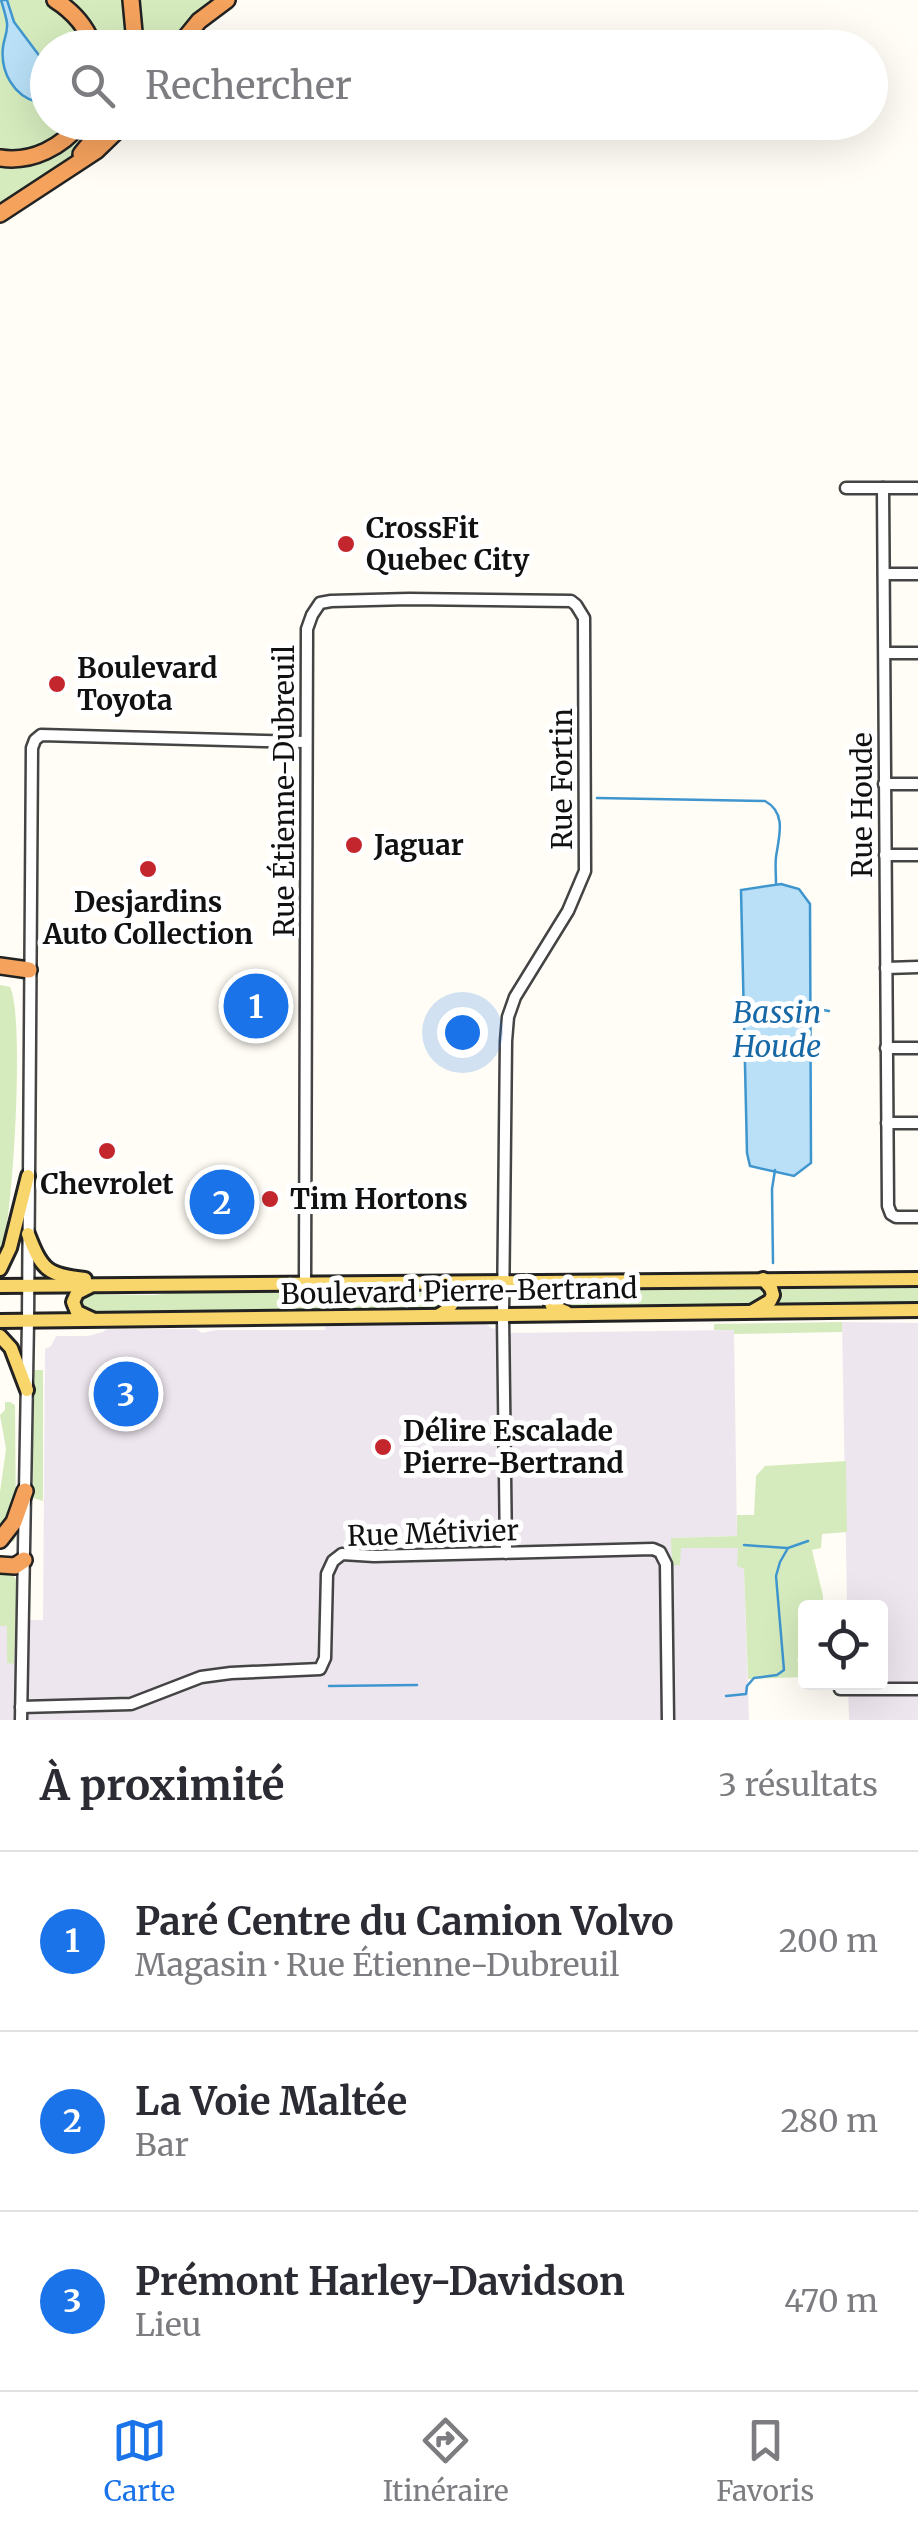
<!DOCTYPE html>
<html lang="fr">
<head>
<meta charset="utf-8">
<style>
  :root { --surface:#fff; --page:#f7f7f7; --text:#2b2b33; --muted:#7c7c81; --line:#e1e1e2; --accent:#1a73e8 }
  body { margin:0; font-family:Merriweather,serif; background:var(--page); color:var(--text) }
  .controls { position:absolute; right:30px; bottom:30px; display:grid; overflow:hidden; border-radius:10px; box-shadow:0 10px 40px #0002 }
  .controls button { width:90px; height:90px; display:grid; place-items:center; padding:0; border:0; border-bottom:2px solid var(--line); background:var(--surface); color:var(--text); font:50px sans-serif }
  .you { position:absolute; left:462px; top:1032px; width:35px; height:35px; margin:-25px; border:8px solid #fff; border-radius:50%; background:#1a73e8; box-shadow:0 0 0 15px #1a73e833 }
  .badge { display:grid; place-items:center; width:65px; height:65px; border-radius:50%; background:var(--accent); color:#fff; font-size:32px; font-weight:700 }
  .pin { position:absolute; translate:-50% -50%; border:5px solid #fff; box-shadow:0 2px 10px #0006 }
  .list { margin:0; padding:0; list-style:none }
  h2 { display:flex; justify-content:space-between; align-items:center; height:130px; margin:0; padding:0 40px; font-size:42px }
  h2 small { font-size:32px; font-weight:400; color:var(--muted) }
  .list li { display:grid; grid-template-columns:65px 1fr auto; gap:30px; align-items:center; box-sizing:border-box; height:180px; padding:0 40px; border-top:2px solid var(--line) }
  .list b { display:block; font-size:38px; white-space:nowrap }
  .list p { margin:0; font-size:32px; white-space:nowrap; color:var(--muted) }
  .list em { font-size:32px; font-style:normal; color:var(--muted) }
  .icon { flex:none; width:55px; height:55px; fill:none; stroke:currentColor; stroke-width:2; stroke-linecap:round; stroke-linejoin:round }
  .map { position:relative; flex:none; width:918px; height:1720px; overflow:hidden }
  .search { position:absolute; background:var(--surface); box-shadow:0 10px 40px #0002; left:30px; right:30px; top:30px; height:110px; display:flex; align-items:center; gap:25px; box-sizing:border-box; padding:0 35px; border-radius:55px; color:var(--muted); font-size:38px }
  .sheet { height:670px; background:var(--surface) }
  nav { display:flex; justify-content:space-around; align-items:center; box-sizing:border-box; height:140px; border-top:2px solid var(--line); background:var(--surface); font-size:28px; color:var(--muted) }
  nav a { display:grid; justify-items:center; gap:5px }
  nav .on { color:var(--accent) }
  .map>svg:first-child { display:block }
  .industrial { fill:#eee6ef }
  .green { fill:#d5ebbd }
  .water { fill:#b9e0f7; stroke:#3f96cf; stroke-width:2.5 }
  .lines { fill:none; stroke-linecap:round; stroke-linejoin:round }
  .stream { stroke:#3f96cf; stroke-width:2.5 }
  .minor-casing { stroke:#444; stroke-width:15 }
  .major-casing { stroke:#222; stroke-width:18 }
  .highway-casing { stroke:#222; stroke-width:20 }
  .minor { stroke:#fff; stroke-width:10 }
  .major { stroke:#f9d66b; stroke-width:12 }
  .highway { stroke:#f5a25d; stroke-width:15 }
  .poi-dot { fill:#c4262e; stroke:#fff; stroke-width:4 }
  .labels { text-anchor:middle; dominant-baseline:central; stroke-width:10; stroke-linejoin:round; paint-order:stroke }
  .poi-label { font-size:28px; font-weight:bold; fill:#111; stroke:#fff; text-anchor:start }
  .street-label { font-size:28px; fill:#111; stroke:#fff }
  .water-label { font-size:30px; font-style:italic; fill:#1768a6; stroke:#fff }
</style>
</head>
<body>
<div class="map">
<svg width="918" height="1720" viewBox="0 0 918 1720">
  <rect width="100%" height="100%" fill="#fffdf5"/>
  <g class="industrial">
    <polygon points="842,1322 918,1323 918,1720 849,1720 848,1683 880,1682 880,1608 847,1607"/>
    <polygon points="326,1324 486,1324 493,1329 496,1328 509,1333 734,1330 737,1536 672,1538 672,1565 680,1548 738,1547 744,1568 749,1720 0,1720 0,1620 43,1620 45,1349 51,1346 56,1336 88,1336 103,1332 107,1329 196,1329 202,1333 216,1330 325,1330"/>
  </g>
  <g class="green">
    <path d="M0 0C13 0 30 0 43 0 65 5 78 29 89 47L48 48V122L74 123C54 145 31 154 0 152Z"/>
    <polygon points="64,0 127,0 129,47 99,47"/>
    <polygon points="137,0 220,0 172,48 138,47"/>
    <polygon points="89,123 101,123 70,159 0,205 0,164 13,165"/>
    <path d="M0 985 10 987C25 1016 13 1224 0 1258Z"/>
    <polygon points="918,1285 918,1307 776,1306 780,1300 780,1286"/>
    <polygon points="761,1287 765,1291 766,1296 759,1306 567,1309 554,1302 560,1294 568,1291"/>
    <polygon points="436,1289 447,1293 449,1300 440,1307 433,1308 281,1312 90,1313 82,1309 79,1305 81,1299 90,1294 155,1295 181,1291"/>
    <polygon points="842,1322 842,1332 734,1334 734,1330 714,1330 714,1324"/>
    <polygon points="33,1370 43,1370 43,1501 33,1498"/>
    <polygon points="5,1402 10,1402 15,1405 16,1535 14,1541 0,1546 0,1492 6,1449 0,1415 5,1410"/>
    <polygon points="846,1461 847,1532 822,1534 821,1548 812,1550 823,1596 823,1607 806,1608 805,1638 797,1661 805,1666 805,1677 748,1679 744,1569 737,1566 738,1548 681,1548 680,1565 672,1566 671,1538 737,1536 737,1515 754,1515 756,1476 765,1466"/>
    <polygon points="0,1570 10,1570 17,1581 14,1664 7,1663 7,1626 0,1626"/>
  </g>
  <g class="water">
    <path d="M1 0H7L14 22 41 58 43 80 37 102C14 96 0 72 3 47 4 38 8 32 7 23 6 16 3 7 1 0Z"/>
    <polygon points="781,884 799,889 810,904 811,1163 794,1176 750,1166 747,1153 741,890"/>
  </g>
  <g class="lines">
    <g class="stream">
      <path d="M597 798 765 801C787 813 779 836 776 857 775 865 776 875 776 883"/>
      <polyline points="810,1008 829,1011"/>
      <polyline points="773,1263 772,1189 775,1170"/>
      <polyline points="744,1545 787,1548"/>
      <polyline points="329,1686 417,1685"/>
      <polyline points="726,1696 746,1694 747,1686 754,1678 777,1675 784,1670 776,1576 780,1562 788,1548 808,1541"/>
    </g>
    <defs>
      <g id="minor">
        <polyline points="846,488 918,488"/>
        <polyline points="883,488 888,1206 891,1214 896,1217 918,1217"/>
        <polyline points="884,574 918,574"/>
        <polyline points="885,653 918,653"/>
        <polyline points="884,784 918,784"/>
        <polyline points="885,855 918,855"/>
        <polyline points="886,968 918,967"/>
        <polyline points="886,1048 918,1048"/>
        <polyline points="887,1123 918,1123"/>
        <polyline points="305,1283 307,629 312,615 320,603 331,601 409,599 571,601 576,605 584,618 585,871 568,911 515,997 508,1017 506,1041 503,1316 506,1553"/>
        <polyline points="840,1689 918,1689"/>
        <polyline points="21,1707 131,1704 201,1677 231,1673 320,1669 325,1658 327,1574 333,1561 342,1554 374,1556 653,1549 660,1552 666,1564 668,1720"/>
        <polyline points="21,1720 28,1321 32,748 35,740 41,735 305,742"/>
      </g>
      <g id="major">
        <path d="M28 1234C42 1270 47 1275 85 1279"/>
        <polyline points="0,1269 10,1248 28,1176"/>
        <polyline points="562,1285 553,1289 549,1298 552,1306 566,1312"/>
        <polyline points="0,1286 918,1279"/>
        <polyline points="89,1287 77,1293 73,1302 77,1312 92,1319"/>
        <polyline points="753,1311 770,1301 773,1295 771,1288 763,1279"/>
        <path d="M439 1315C450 1309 456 1302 454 1290L443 1284"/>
        <polyline points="0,1321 918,1310"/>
        <polyline points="0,1336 11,1348 27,1390"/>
      </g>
      <g id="highway">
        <path d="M55 0C74 12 87 27 94 48"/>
        <polyline points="131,0 134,32 133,48"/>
        <polyline points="177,48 199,21 227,0"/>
        <polyline points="81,154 107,122"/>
        <path d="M0 158C32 163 62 147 82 122"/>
        <polyline points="0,214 96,151 126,122"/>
        <polyline points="0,966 29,970"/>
        <polyline points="0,1540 14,1522 25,1491"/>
        <polyline points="0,1565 15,1566 24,1560"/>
      </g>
    </defs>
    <use href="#minor" class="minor-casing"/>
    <use href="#major" class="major-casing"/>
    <use href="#highway" class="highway-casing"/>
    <use href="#minor" class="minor"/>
    <use href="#major" class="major"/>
    <use href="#highway" class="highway"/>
  </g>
  <g class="poi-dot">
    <circle cx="346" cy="544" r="10"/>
    <circle cx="57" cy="684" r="10"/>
    <circle cx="354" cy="845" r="10"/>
    <circle cx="148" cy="869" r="10"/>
    <circle cx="107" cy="1151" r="10"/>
    <circle cx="270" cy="1199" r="10"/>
    <circle cx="383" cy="1447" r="10"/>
  </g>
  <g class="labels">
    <g class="poi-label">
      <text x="366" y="528">CrossFit<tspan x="366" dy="32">Quebec City</tspan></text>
      <text x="77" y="668">Boulevard<tspan x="77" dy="32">Toyota</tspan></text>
      <text x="374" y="845">Jaguar</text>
      <text x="148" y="902" text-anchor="middle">Desjardins<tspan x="148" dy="32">Auto Collection</tspan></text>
      <text x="107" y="1184" text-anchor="middle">Chevrolet</text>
      <text x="290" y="1199">Tim Hortons</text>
      <text x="403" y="1431">Délire Escalade<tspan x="403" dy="32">Pierre-Bertrand</tspan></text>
    </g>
    <g class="street-label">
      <text transform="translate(562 779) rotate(-90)">Rue Fortin</text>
      <text transform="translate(284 791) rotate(-90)">Rue Étienne-Dubreuil</text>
      <text transform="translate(862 805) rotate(-90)">Rue Houde</text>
      <text transform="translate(459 1291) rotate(-1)">Boulevard Pierre-Bertrand</text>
      <text transform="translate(433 1533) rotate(-2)">Rue Métivier</text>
    </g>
    <g class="water-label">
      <text x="777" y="1012">Bassin<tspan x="777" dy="34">Houde</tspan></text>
    </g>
  </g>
</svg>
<div class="controls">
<button><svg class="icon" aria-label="locate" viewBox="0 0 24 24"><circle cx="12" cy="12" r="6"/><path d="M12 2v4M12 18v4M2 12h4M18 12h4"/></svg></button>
</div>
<div class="you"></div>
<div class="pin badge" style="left:256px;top:1006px">1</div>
<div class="pin badge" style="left:222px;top:1202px">2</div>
<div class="pin badge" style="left:126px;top:1394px">3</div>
<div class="search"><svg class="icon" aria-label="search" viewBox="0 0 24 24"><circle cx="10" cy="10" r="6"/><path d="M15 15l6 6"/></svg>Rechercher</div>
</div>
<section class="sheet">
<h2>À proximité<small>3 résultats</small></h2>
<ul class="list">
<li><span class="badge">1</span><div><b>Paré Centre du Camion Volvo</b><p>Magasin · Rue Étienne-Dubreuil</p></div><em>200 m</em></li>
<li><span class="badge">2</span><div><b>La Voie Maltée</b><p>Bar</p></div><em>280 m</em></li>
<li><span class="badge">3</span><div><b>Prémont Harley-Davidson</b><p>Lieu</p></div><em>470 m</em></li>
</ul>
</section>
<nav>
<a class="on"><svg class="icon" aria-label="map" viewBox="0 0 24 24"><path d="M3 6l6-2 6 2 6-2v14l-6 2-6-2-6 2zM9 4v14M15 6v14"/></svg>Carte</a>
<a><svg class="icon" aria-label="directions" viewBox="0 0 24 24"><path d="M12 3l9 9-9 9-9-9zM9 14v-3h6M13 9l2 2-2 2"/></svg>Itinéraire</a>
<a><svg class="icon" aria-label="saved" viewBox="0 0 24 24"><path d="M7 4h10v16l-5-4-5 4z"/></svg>Favoris</a>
</nav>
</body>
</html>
